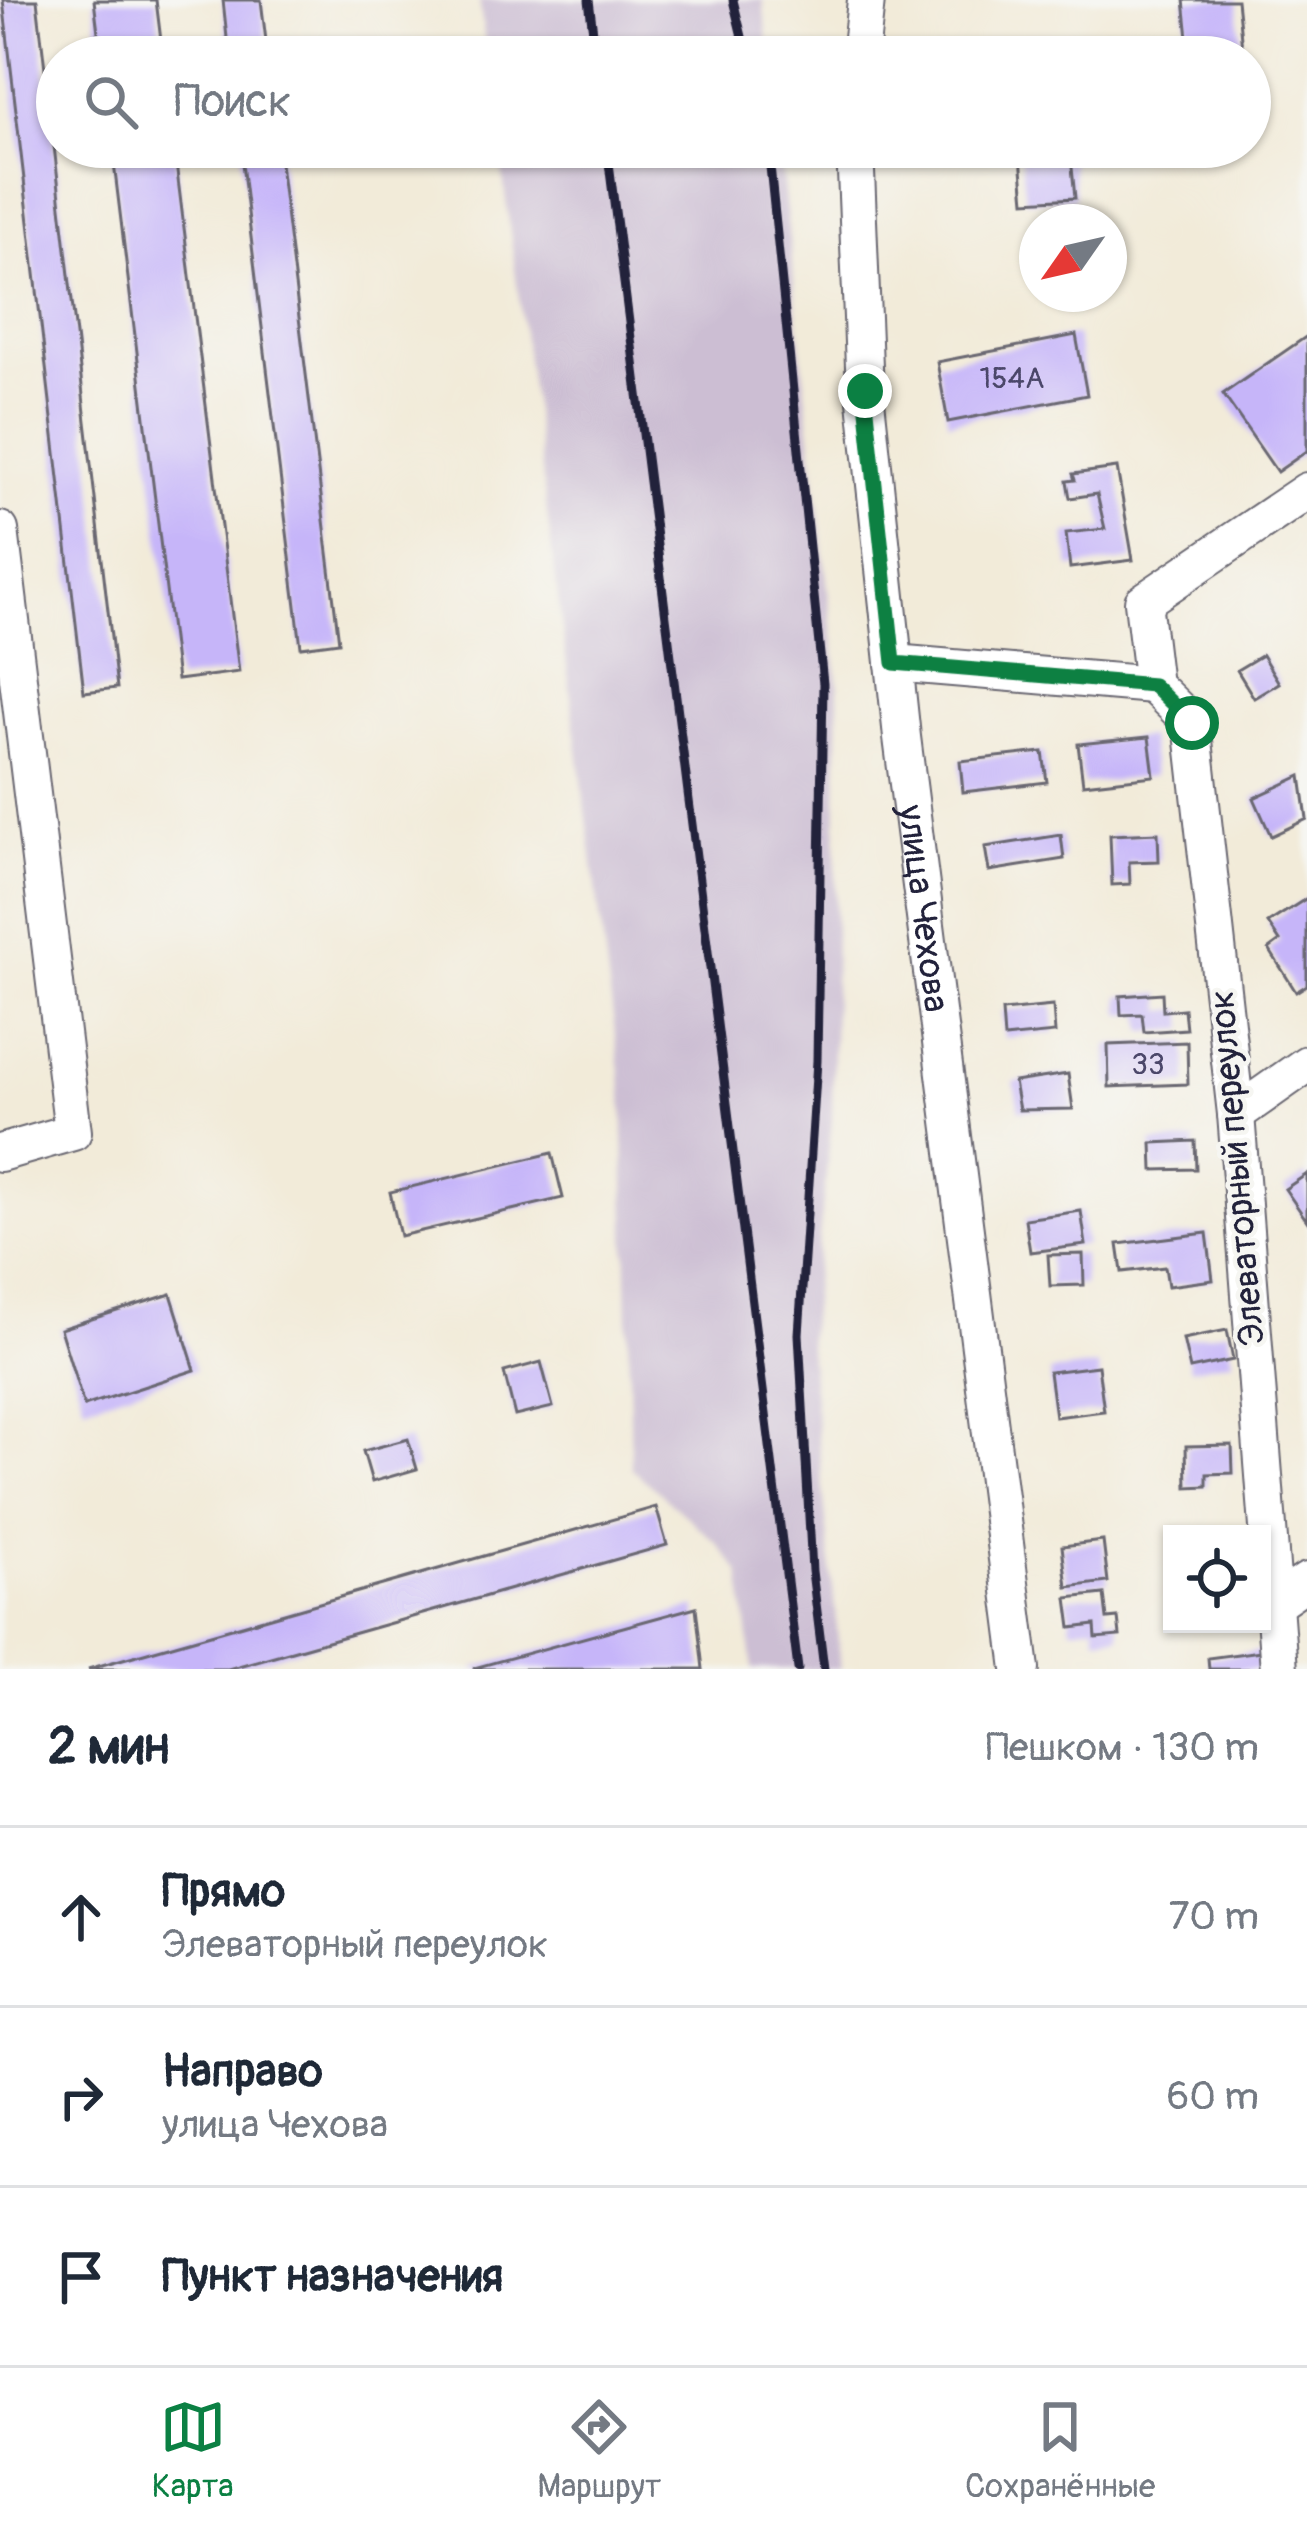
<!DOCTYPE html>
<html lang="ru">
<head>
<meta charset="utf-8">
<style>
  :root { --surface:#fff; --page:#f6f6f7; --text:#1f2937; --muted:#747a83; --line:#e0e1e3; --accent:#0b8043 }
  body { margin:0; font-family:Pangolin,sans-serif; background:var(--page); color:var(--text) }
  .controls { position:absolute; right:36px; bottom:36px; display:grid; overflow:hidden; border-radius:0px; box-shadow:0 3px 9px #0004 }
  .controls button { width:108px; height:108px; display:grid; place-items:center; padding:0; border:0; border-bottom:3px solid var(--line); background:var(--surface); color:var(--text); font:60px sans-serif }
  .compass { position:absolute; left:1019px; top:204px; width:108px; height:108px; border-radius:50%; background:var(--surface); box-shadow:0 3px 9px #0004; rotate:236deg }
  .stop { position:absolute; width:36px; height:36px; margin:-27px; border:9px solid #0b8043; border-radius:50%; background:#fff }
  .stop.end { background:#0b8043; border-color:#fff; box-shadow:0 3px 12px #0008 }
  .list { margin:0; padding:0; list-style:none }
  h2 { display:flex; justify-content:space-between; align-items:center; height:156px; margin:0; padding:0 48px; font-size:51px }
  h2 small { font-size:39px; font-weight:400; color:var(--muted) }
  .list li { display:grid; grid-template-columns:78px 1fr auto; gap:36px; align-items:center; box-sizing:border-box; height:180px; padding:0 48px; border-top:3px solid var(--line) }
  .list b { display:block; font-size:45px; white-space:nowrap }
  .list p { margin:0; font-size:39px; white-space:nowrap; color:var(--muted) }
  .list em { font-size:39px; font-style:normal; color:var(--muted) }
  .icon { flex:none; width:66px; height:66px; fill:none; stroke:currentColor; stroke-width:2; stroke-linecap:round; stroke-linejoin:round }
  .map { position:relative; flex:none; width:1307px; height:1669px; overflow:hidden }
  .search { position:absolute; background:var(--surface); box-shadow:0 3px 9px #0004; left:36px; right:36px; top:36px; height:132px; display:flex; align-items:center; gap:30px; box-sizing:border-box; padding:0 42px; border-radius:66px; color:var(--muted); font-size:45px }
  .sheet { height:696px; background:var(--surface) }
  nav { display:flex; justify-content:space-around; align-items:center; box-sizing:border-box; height:168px; border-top:3px solid var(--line); background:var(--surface); font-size:33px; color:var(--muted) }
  nav a { display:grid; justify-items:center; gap:6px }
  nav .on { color:var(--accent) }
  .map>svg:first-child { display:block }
  .industrial { fill:#ccbed3 }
  .building { fill:#c6b5f9 }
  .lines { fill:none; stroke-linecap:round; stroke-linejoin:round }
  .minor-casing { stroke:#6b6872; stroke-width:40 }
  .minor { stroke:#fff; stroke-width:36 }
  .rail { stroke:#22223b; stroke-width:9 }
  .route { stroke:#0b8043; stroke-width:15 }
  .labels { text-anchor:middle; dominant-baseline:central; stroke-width:9; stroke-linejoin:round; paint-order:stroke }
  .number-label { font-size:30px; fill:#4b476a }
  .street-label { font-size:36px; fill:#22223b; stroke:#f6f6f2 }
</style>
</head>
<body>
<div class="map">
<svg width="1307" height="1669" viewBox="0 0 1307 1669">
  <rect width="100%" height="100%" fill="#f6f6f2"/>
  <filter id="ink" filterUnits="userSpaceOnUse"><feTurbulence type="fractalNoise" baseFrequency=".00833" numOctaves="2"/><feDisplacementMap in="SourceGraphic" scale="24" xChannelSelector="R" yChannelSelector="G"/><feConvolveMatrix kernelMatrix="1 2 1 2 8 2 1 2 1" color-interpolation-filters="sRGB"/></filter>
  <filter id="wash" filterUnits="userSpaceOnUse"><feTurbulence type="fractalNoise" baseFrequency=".004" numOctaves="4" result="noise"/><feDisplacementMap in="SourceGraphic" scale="48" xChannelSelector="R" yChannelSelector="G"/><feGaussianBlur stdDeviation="2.7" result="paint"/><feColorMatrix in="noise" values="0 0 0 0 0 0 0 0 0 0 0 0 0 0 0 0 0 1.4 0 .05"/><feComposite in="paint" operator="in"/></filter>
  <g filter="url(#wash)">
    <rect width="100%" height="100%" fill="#f2ebd9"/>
    <g class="industrial">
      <polygon points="479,0 763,0 769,57 487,57"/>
      <polygon points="499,147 779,147 839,689 832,1121 808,1338 841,1669 753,1669 740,1573 716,1542 631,1468 623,1094"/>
    </g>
    <g id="blocks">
      <g class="building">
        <polygon points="3,0 37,0 117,688 84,692"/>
        <polygon points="94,0 156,0 163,57 101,57"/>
        <polygon points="223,0 261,0 268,57 229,57"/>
        <polygon points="1184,0 1237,0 1243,57 1190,57"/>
        <polygon points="112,147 174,147 239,672 177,680"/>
        <polygon points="240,147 278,147 339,642 301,647"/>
        <polygon points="1020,147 1070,147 1075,198 1025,201"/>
        <polygon points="1076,335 1087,395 948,422 937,362"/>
        <polygon points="1307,336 1307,451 1277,472 1223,394"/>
        <polygon points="1117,468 1133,560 1070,568 1066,533 1105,529 1097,494 1070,498 1067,481 1075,480 1073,474"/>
        <polygon points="1262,655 1279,683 1254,698 1237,670"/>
        <polygon points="1149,737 1154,776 1083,784 1078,744"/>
        <polygon points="1043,752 1047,782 963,792 960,761"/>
        <polygon points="1301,776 1307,819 1271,836 1254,798"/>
        <polygon points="1158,833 1159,861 1129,862 1130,884 1112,885 1110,835"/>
        <polygon points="1061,835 1064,859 989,871 985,847"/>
        <polygon points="1307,898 1307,985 1296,992 1269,949 1280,941 1268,923"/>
        <polygon points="1162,993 1163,1011 1184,1009 1186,1029 1144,1032 1142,1014 1121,1015 1120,996"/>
        <polygon points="1053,1006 1055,1033 1004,1038 1002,1011"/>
        <polygon points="1187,1042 1188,1084 1109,1087 1108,1045"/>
        <polygon points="1068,1074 1073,1109 1019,1110 1014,1082"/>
        <polygon points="1195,1141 1196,1169 1153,1170 1152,1143"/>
        <polygon points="552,1153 563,1198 400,1236 390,1192"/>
        <polygon points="1307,1174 1307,1221 1285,1189"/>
        <polygon points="1081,1211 1086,1245 1030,1252 1025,1219"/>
        <polygon points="1207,1233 1213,1280 1168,1286 1165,1267 1122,1272 1118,1244"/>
        <polygon points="1083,1254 1084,1285 1050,1286 1048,1255"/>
        <polygon points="171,1294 195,1370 84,1406 60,1329"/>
        <polygon points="1227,1330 1233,1360 1190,1369 1183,1339"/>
        <polygon points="541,1362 553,1407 515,1416 504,1372"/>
        <polygon points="1098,1366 1104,1411 1055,1417 1049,1372"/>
        <polygon points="408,1439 417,1469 372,1482 363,1451"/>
        <polygon points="1232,1445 1233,1473 1207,1474 1207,1486 1187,1487 1186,1446"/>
        <polygon points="656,1507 667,1545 228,1669 88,1669"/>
        <polygon points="1103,1541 1108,1582 1067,1587 1062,1546"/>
        <polygon points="1104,1594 1107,1619 1118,1618 1120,1636 1096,1638 1095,1625 1071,1628 1067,1598"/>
        <polygon points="696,1607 703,1669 475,1669 474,1668"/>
        <polygon points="1261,1651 1263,1669 1209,1669 1208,1658"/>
      </g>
    </g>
  </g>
  <g filter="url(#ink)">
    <use href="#blocks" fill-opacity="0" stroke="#6b6872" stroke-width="3"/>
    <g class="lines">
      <defs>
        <g id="minor">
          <polyline points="860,57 866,0"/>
          <path id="s1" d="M855 147 865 391 902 737 1021 1669"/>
          <polyline points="0,530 73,1132 0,1153"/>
          <polyline points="894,663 1153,685"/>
          <polyline points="1236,1114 1307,1064"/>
          <polyline points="1272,1605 1307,1581"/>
          <polyline points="1279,1669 1236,1114 1192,723 1153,685 1143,602 1307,491"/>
        </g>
      </defs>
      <use href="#minor" class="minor-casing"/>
      <use href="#minor" class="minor"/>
      <g class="rail">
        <polyline points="589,0 596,57"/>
        <polyline points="733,0 747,57"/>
        <polyline points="607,147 798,1669"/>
        <polyline points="768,147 823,684 817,1061 799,1334 812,1571 824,1669"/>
      </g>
    </g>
  </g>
  <g class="lines" filter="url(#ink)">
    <polyline class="route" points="865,391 894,663 1153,685 1192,723"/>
  </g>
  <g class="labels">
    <g class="number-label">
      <text x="1012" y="378">154А</text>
      <text x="1148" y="1064">33</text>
    </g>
    <g class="street-label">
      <text stroke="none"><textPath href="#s1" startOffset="765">улица Чехова</textPath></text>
      <text transform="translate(1237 1168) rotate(-95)">Элеваторный переулок</text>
    </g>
  </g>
</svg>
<div class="controls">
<button><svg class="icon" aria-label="locate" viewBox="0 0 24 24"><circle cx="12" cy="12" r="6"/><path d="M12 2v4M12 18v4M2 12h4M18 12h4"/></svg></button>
</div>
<svg class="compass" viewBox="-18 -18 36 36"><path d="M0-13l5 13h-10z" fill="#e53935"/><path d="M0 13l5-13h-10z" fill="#747a83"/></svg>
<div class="stop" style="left:1192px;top:723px"></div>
<div class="stop end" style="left:865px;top:391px"></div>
<div class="search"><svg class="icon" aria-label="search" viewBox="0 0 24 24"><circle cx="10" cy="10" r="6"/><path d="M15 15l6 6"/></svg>Поиск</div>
</div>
<section class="sheet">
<h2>2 мин<small>Пешком · 130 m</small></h2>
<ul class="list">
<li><svg class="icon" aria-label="ahead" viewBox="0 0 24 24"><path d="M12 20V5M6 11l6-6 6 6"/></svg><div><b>Прямо</b><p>Элеваторный переулок</p></div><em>70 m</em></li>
<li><svg class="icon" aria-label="right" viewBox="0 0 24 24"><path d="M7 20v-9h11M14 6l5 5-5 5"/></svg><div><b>Направо</b><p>улица Чехова</p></div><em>60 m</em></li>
<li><svg class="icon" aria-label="arrive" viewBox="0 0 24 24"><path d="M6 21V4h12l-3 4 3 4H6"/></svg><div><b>Пункт назначения</b></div></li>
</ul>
</section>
<nav>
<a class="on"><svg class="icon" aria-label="map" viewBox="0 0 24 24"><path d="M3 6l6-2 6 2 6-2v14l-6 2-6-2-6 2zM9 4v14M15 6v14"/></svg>Карта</a>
<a><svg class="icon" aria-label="directions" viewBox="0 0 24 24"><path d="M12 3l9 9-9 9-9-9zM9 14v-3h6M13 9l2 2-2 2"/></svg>Маршрут</a>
<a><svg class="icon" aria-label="saved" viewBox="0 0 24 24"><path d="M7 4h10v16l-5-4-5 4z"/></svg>Сохранённые</a>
</nav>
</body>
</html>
